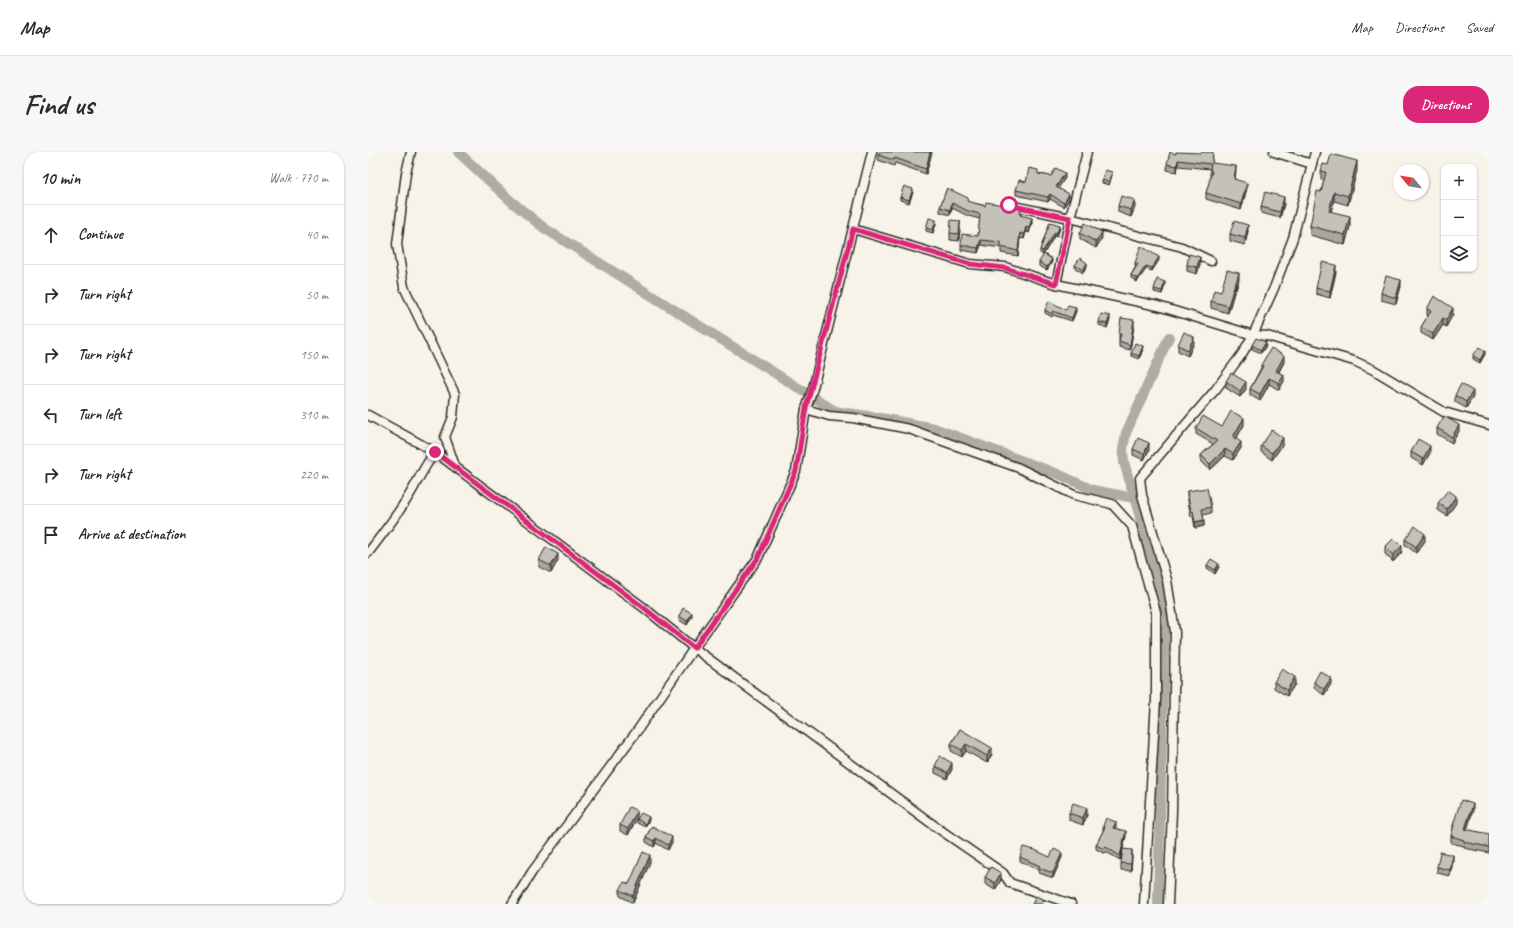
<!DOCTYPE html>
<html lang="en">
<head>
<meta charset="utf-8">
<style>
  :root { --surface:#fff; --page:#f7f7f7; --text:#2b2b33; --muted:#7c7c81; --line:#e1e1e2; --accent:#db2777 }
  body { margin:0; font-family:Caveat,sans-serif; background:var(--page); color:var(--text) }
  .controls { position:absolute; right:12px; top:12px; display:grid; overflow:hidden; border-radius:8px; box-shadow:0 1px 3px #0004 }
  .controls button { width:36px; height:36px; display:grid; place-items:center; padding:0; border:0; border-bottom:1px solid var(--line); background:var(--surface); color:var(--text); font:20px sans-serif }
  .compass { position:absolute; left:1025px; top:12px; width:36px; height:36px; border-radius:50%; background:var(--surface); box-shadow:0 1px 3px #0004; rotate:300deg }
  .stop { position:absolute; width:12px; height:12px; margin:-9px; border:3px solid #db2777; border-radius:50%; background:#fff }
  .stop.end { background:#db2777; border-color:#fff; box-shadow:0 1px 4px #0008 }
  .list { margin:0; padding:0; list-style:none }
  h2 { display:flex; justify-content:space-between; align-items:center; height:52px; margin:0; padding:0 16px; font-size:17px }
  h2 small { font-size:13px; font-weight:400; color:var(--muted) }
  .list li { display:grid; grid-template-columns:26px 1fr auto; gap:12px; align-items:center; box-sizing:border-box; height:60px; padding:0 16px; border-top:1px solid var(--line) }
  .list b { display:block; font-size:15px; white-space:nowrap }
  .list em { font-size:13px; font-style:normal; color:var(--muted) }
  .icon { flex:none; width:22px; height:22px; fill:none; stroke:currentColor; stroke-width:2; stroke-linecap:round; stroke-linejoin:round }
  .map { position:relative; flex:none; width:1121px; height:752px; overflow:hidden; border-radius:16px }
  header { display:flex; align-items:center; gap:24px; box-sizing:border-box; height:56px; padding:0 20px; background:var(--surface); border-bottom:1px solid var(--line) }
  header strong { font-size:19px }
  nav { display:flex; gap:22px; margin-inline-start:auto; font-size:14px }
  .intro { display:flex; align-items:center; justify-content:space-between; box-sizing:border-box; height:96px; padding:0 24px }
  h1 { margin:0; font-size:28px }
  .button { padding:10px 18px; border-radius:16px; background:var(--accent); color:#fff; font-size:14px; font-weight:700 }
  main { display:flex; gap:24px; padding:0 24px }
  aside { flex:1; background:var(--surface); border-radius:16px; box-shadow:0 1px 3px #0004 }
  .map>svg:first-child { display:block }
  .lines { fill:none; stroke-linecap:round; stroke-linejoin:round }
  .canal { stroke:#afaca4; stroke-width:10 }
  .minor-casing { stroke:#2b2b2b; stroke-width:11 }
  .minor { stroke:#f7f3e8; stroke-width:8 }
  .wall { fill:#a9a69f; stroke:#2b2b2b }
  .shaded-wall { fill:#898782; stroke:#2b2b2b }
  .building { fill:#c4c1b9; stroke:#2b2b2b }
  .route { stroke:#db2777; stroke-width:5 }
</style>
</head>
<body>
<header>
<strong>Map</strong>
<nav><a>Map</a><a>Directions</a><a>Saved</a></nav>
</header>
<div class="intro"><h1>Find us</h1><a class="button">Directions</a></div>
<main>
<aside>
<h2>10 min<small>Walk · 770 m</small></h2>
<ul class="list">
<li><svg class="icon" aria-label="ahead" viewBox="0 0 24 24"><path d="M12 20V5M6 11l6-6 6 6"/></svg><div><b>Continue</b></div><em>40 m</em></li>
<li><svg class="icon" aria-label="right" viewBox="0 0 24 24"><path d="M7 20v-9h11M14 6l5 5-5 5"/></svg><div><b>Turn right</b></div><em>50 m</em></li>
<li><svg class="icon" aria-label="right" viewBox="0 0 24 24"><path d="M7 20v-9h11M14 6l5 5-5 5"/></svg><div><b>Turn right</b></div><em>150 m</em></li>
<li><svg class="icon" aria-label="left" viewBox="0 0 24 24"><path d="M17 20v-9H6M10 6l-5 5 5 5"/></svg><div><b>Turn left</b></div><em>310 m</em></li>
<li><svg class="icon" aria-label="right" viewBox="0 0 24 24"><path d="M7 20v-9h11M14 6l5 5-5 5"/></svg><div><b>Turn right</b></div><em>220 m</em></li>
<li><svg class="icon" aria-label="arrive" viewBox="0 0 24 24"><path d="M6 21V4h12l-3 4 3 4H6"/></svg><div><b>Arrive at destination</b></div></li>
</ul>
</aside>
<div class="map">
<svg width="1121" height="752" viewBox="0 0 1121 752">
  <rect width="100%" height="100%" fill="#f7f3e8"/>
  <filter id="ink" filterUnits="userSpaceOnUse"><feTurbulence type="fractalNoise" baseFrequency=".025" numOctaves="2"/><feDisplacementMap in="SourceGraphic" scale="8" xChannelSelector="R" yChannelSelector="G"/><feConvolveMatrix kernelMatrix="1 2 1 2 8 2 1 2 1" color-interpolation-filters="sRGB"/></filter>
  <g filter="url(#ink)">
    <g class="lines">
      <g class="canal">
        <polyline points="90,0 144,50 176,76 467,259 518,267 566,276 690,322 725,338 766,346"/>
        <polyline points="790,752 797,452 756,310 755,297 758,281 801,185"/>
      </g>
      <defs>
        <g id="minor">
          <polyline points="43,0 38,21 29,92 36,135 87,242 85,265 77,285 87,314"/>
          <polyline points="906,0 944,12"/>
          <polyline points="641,53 702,66 814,95 843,109"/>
          <polyline points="485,77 602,112 637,115 688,132 790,154 885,183 899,184 986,209 1006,218 1076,260 1121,273"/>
          <polyline points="688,132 702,66 719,0"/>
          <polyline points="438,257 461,264 485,266 541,277 651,316 706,343 744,352 764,374 788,460 788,548 776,752"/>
          <polyline points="0,263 67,300 275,455 326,496 571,677 635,721 642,731 703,752"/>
          <path d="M0 401C16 380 32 360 45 337 52 324 58 312 67 300"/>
          <polyline points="144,752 164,720 269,579 326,496 390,406 428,319 438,257 445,236 504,0"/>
          <polyline points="800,752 804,659 807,480 799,428 774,343 772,326 848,237 874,202 885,183 906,136 925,86 947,0"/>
        </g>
      </defs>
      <use href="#minor" class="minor-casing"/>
      <use href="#minor" class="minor"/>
    </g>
    <g class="wall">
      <polygon points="564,0 558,22 527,11 526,14 510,8 510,3"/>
      <polygon points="808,2 845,4 844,11 868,19 866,27 879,36 873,58 838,47 838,41 843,25 842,25 842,17 810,14 809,20 799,18 799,12"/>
      <polygon points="960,13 989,18 980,53 966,49 963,59 982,74 977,93 942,83 942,74 956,29 953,28 953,19"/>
      <polygon points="670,22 683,24 697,26 690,36 701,47 696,55 682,47 680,50 648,43 648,38 658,30"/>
      <polygon points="744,23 741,33 734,31 734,28"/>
      <polygon points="579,36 600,50 653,61 653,63 664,71 661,81 658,80 656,87 652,86 650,104 633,101 633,96 613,93 610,101 593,98 593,93 610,84 612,67 600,64 584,56 582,63 572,60 572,55"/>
      <polygon points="545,40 541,51 532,48 532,45"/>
      <polygon points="916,52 912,66 893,61 893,55"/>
      <polygon points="750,54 767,55 763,65 750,60"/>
      <polygon points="682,70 692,76 689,84 687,83 675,103 672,101 672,98"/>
      <polygon points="568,72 565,81 558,79 558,76"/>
      <polygon points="592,76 591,89 582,88 582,81"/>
      <polygon points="880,79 877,93 862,89 862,82"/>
      <polygon points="712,81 734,86 728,96 712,87"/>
      <polygon points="791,108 784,119 778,117 769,130 763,126 763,123 768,114 767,114 767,111"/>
      <polygon points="671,110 684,110 679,118 671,114"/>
      <polygon points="832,112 829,122 819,119 819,113"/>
      <polygon points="707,113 719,114 715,121 707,116"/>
      <polygon points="968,120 962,146 948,142 948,136"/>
      <polygon points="871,128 868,138 867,137 860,161 843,156 843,149 853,140"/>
      <polygon points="797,133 794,142 786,140 786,137"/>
      <polygon points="1033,134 1028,152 1013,148 1013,141"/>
      <polygon points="1059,157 1085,162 1078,175 1075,173 1065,188 1053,181 1053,175 1060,164 1059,163"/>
      <polygon points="677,158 698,158 708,159 704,169 685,163 684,165 677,161"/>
      <polygon points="742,168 739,176 731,173 731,170"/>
      <polygon points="766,174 762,198 751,195 751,182"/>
      <polygon points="826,191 820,204 810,199 810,193"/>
      <polygon points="884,193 898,194 893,201 884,197"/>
      <polygon points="775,197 771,207 763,204 763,201"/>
      <polygon points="1117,202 1112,211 1105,207 1105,204"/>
      <polygon points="916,210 911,220 916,229 911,238 901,232 892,249 882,243 882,237 893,216 893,213"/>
      <polygon points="858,229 878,237 872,245 858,236"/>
      <polygon points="1087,243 1105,245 1098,256 1087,250"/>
      <polygon points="876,273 868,287 873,296 865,308 857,304 842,318 833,309 833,303 845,292 828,282 828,276 854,275"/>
      <polygon points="1069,276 1091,279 1084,291 1069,282"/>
      <polygon points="915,292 904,308 893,300 893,294"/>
      <polygon points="765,297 781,298 776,308 765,303"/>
      <polygon points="1043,300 1062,301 1055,313 1043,306"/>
      <polygon points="819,339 843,355 843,361 835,363 836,374 827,376 825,364 823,365 819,344"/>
      <polygon points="1070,351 1088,351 1079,364 1070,358"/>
      <polygon points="1037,387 1057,389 1048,401 1037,393"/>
      <polygon points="1017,395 1034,400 1025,410 1017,402"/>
      <polygon points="171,408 190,408 183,421 171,415"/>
      <polygon points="839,413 851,415 847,422 839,416"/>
      <polygon points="311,464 324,464 319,473 311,468"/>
      <polygon points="906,530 927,532 919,544 906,536"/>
      <polygon points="946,530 963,532 956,543 946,536"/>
      <polygon points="592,577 624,602 619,611 598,599 594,605 583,599 583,592"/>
      <polygon points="567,614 584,617 579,627 567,621"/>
      <polygon points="1105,658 1099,678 1121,682 1121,701 1096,696 1096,694 1083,691 1083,684 1085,677 1085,673"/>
      <polygon points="701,661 719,663 715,673 701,668"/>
      <polygon points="269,666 260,683 252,679 252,673"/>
      <polygon points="269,667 281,668 277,675 269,671"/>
      <polygon points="284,674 304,690 300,698 288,691 286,695 278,690 278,685"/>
      <polygon points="735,674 748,674 747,677 758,684 752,708 738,700 736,701 728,697 728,693 735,679"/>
      <polygon points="652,705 694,705 685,726 671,721 671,718 652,709"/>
      <polygon points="764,705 763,719 753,718 753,711"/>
      <polygon points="1085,709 1082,724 1069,721 1069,715"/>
      <polygon points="282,710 265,751 252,744 252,738 261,732"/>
      <polygon points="617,725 633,728 627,738 617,732"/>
    </g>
    <g class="shaded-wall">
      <polygon points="562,0 564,0 558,22 558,17"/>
      <polygon points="810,8 810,14 809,20 809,14"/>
      <polygon points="989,9 989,18 980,53 980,44"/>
      <polygon points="868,14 868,19 866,33 866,27"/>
      <polygon points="744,20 744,23 741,33 741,30"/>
      <polygon points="697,21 697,26 688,40 688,35"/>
      <polygon points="879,31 879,36 873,58 873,52"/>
      <polygon points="545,37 545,40 541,51 541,48"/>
      <polygon points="966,40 966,49 961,68 961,59"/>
      <polygon points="682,42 682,47 680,50 680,45"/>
      <polygon points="701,42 701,47 696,55 696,51"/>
      <polygon points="916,45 916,52 912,66 912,60"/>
      <polygon points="767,48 767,55 763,65 763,58"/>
      <polygon points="584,51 584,56 582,63 582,58"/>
      <polygon points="982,64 982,74 977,93 977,83"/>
      <polygon points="664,66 664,71 661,81 661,76"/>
      <polygon points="568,68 568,72 565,81 565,78"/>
      <polygon points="592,69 592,76 591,89 591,82"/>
      <polygon points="692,73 692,76 689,84 689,81"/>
      <polygon points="880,73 880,79 877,93 877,86"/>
      <polygon points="658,75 658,80 656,87 656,82"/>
      <polygon points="687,80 687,83 675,103 675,99"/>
      <polygon points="734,80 734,86 728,96 728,90"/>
      <polygon points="652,81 652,86 650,104 650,99"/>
      <polygon points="613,88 613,93 610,101 610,96"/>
      <polygon points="791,105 791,108 784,119 784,116"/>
      <polygon points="832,105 832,112 829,122 829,115"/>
      <polygon points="684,107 684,110 679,118 679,115"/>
      <polygon points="719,111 719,114 715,121 715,118"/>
      <polygon points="968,113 968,120 962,146 962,139"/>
      <polygon points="778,114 778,117 769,130 769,127"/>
      <polygon points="871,121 871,128 868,138 868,131"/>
      <polygon points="1033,128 1033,134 1028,152 1028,146"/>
      <polygon points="797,130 797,133 794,142 794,139"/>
      <polygon points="867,131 867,137 860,161 860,154"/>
      <polygon points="708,155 708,159 704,169 704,166"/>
      <polygon points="1085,156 1085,162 1078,175 1078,168"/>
      <polygon points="742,164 742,168 739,176 739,172"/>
      <polygon points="1075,166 1075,173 1065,188 1065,182"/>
      <polygon points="766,168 766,174 762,198 762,193"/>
      <polygon points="826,185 826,191 820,204 820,198"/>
      <polygon points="898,190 898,194 893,201 893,198"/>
      <polygon points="775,194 775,197 771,207 771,204"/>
      <polygon points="1117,199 1117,202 1112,211 1112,208"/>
      <polygon points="916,204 916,210 908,225 908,219"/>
      <polygon points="916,223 916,229 911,238 911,231"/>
      <polygon points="901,226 901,232 892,249 892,242"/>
      <polygon points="878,230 878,237 872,245 872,239"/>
      <polygon points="1105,239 1105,245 1098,256 1098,250"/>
      <polygon points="876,266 876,273 865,292 865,285"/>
      <polygon points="1091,273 1091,279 1084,291 1084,285"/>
      <polygon points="915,286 915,292 904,308 904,301"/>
      <polygon points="873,290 873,296 865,308 865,302"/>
      <polygon points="781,291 781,298 776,308 776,302"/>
      <polygon points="1062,294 1062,301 1055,313 1055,307"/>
      <polygon points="857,297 857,304 842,318 842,312"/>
      <polygon points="1088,344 1088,351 1079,364 1079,357"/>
      <polygon points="836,368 836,374 827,376 827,370"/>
      <polygon points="1057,382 1057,389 1048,401 1048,395"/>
      <polygon points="1034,394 1034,400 1025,410 1025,403"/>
      <polygon points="190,402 190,408 183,421 183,414"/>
      <polygon points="851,412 851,415 847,422 847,418"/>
      <polygon points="324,461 324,464 319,473 319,469"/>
      <polygon points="927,525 927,532 919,544 919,538"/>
      <polygon points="963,526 963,532 956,543 956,537"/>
      <polygon points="598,592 598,599 594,605 594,598"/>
      <polygon points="624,596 624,602 619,611 619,604"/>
      <polygon points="584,611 584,617 579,627 579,621"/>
      <polygon points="1105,652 1105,658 1097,684 1097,677"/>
      <polygon points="719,656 719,663 715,673 715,666"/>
      <polygon points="269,659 269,666 260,683 260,677"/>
      <polygon points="281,665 281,668 277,675 277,672"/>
      <polygon points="748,670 748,674 745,681 745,676"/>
      <polygon points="758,679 758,684 752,708 752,704"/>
      <polygon points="304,685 304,690 300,698 300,693"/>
      <polygon points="288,686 288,691 286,695 286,689"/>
      <polygon points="764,698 764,705 763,719 763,712"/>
      <polygon points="694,701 694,705 685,726 685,721"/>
      <polygon points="282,703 282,710 265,751 265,744"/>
      <polygon points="1085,703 1085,709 1082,724 1082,718"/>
      <polygon points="633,721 633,728 627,738 627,731"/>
    </g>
    <g class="building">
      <polygon points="511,0 562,0 558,17 527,6 526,8 510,3"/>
      <polygon points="802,0 808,2 808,0 833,1 833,0 845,0 844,11 868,14 866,27 879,31 873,52 838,41 844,19 842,19 843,12 810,8 809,14 799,12"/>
      <polygon points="963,2 989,9 980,44 966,40 961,59 982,64 977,83 942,74 949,39 953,40 958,20 953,19 955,12 960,13"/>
      <polygon points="661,16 670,18 670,22 683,24 688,16 697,21 688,35 701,42 696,51 682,42 680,45 648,38 651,28 658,30"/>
      <polygon points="737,18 744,20 741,30 734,28"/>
      <polygon points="536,34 545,37 541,48 532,45"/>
      <polygon points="579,36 600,46 599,49 617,54 618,50 653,56 652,63 664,66 661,76 658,75 656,82 652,81 650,99 633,95 633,90 613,88 610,96 593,93 594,82 610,84 612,62 600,59 584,51 582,58 572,55"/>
      <polygon points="897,40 916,45 912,60 893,55"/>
      <polygon points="753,44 767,48 763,58 750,54"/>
      <polygon points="561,66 568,68 565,78 558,76"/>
      <polygon points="583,68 592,69 591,82 582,81"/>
      <polygon points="866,69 880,73 877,86 862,82"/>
      <polygon points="682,70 692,73 689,81 687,80 675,99 672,98"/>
      <polygon points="717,71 734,80 728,90 712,81"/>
      <polygon points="773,94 791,105 784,116 778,114 769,127 763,123 770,112 767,111"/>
      <polygon points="676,102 684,107 679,115 671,110"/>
      <polygon points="821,102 832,105 829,115 819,113"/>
      <polygon points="712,106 719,111 715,118 707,113"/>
      <polygon points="954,110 968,113 962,139 948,136"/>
      <polygon points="859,118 871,121 868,131 867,131 860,154 843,149 846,138 853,140"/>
      <polygon points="1018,124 1033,128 1028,146 1013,141"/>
      <polygon points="789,127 797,130 794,139 786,137"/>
      <polygon points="1066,144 1085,156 1078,168 1075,166 1065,182 1053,175 1063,159 1059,157"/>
      <polygon points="681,149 698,158 700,153 708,155 704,166 685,159 684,162 677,158"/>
      <polygon points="733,162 742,164 739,172 731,170"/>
      <polygon points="753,166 766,168 762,193 751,189 753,182 751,182"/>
      <polygon points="816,180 826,185 820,198 810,193"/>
      <polygon points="888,186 898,190 893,198 884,193"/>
      <polygon points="767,191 775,194 771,204 763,201"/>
      <polygon points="1111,195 1117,199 1112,208 1105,204"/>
      <polygon points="903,196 916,204 908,219 916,223 911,231 901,226 892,242 882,237 895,214 893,213"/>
      <polygon points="863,221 878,230 872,239 858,229"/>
      <polygon points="1093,232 1105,239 1098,250 1087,243"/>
      <polygon points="863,259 876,266 865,285 873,290 865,302 857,297 842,312 833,303 849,289 828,276 835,264 854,275"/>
      <polygon points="1076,264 1091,273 1084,285 1069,276"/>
      <polygon points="904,278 915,286 904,301 893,294"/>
      <polygon points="770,286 781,291 776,302 765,297"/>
      <polygon points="1050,287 1062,294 1055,307 1043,300"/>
      <polygon points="839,336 843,355 834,357 836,368 827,370 825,359 823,359 819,339"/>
      <polygon points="1080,338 1088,344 1079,357 1070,351"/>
      <polygon points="1047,374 1057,382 1048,395 1037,387"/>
      <polygon points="1026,386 1034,394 1025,403 1017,395"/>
      <polygon points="178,395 190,402 183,414 171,408"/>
      <polygon points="843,407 851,412 847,418 839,413"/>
      <polygon points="315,456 324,461 319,469 311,464"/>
      <polygon points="914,517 927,525 919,538 906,530"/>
      <polygon points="952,519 963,526 956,537 946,530"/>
      <polygon points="592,577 624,596 619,604 598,592 594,598 583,592"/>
      <polygon points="572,604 584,611 579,621 567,614"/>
      <polygon points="1093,648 1105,652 1097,677 1121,682 1121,695 1096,690 1096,688 1083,684 1086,673 1085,673"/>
      <polygon points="705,651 719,656 715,666 701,661"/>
      <polygon points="261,655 269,659 260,677 252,673"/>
      <polygon points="273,661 281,665 277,672 269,667"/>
      <polygon points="738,666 748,670 745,676 758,679 752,704 738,695 736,697 728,693 737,675 735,674"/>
      <polygon points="284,674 304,685 300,693 288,686 286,689 278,685"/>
      <polygon points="655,695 667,698 682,705 686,697 694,701 685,721 671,716 672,714 652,705"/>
      <polygon points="755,697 764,698 763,712 753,711"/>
      <polygon points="275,700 282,703 265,744 252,738 256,730 261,732"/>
      <polygon points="1072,700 1085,703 1082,718 1069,715"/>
      <polygon points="623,715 633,721 627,731 617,725"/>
      <polygon points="668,744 676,748 674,752 664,752"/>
    </g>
  </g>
  <g class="lines" filter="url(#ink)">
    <polyline class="route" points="67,300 275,455 326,496 390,406 428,319 438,256 485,77 602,112 637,116 688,132 702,66 641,53"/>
  </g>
</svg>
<div class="controls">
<button>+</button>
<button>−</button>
<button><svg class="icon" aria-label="layers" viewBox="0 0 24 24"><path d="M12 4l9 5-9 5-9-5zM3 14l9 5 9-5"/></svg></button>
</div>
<svg class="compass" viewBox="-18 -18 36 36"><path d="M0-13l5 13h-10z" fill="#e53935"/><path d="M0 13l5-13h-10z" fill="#7c7c81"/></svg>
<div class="stop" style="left:641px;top:53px"></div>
<div class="stop end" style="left:67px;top:300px"></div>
</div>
</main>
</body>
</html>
